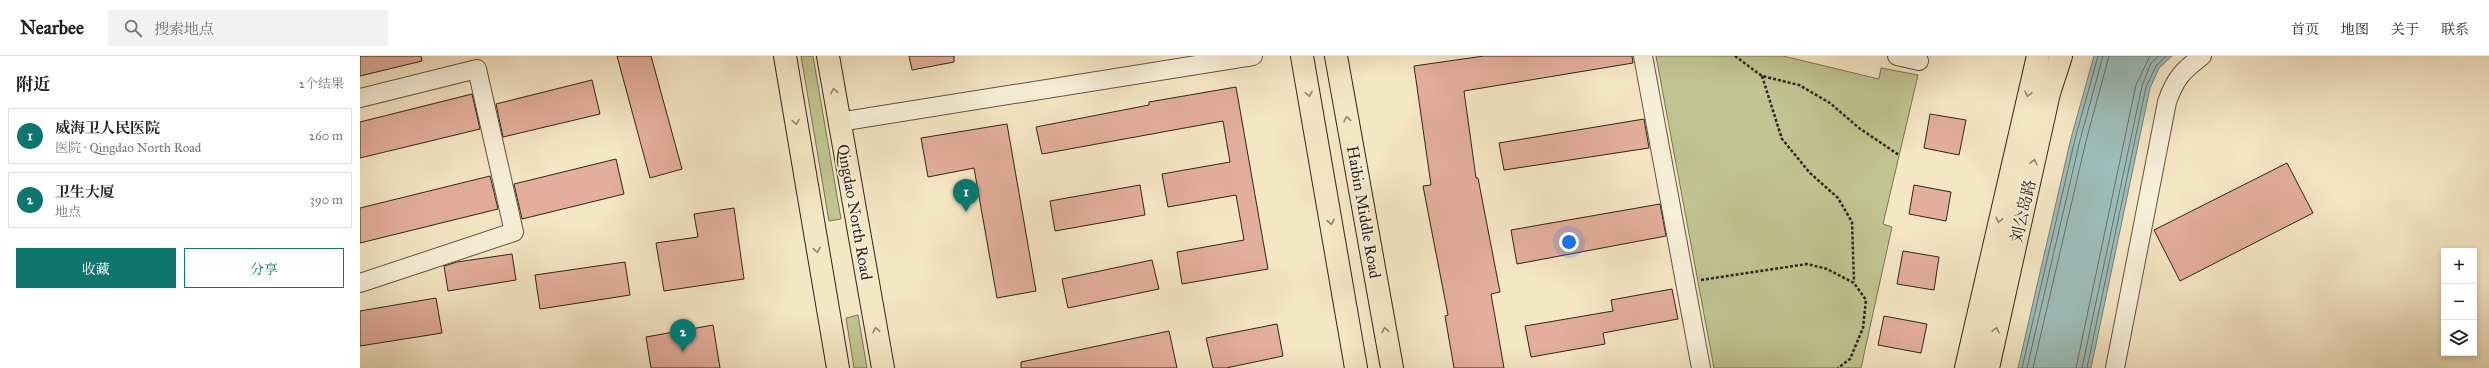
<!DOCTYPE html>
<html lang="zh">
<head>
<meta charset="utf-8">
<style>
  :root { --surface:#fff; --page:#f2f2f2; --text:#202124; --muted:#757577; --line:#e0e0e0; --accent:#0f766e }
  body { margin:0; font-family:"IM FELL Great Primer","Noto Serif SC",serif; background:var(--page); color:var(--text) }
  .controls { position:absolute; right:12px; bottom:12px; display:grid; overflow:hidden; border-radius:0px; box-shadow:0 2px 6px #0003 }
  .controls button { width:36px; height:36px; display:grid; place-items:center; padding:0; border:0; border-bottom:1px solid var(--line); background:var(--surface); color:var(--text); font:20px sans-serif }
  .you { position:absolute; left:1209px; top:186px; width:14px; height:14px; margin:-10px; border:3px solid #fff; border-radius:50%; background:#1a73e8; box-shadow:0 0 0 6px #1a73e833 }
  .badge { display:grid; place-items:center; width:26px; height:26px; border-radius:50%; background:var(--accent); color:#fff; font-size:13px; font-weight:700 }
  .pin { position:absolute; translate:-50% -33px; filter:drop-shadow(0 1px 2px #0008) }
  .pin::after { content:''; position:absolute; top:21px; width:14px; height:12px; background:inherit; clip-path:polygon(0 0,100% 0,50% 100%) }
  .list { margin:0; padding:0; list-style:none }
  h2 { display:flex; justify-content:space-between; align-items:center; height:52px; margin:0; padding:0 16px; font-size:17px }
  h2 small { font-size:13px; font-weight:400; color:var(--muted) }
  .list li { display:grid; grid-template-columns:26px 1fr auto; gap:12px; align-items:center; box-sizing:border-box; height:56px; margin:0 8px 8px; padding:0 8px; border:1px solid var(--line); border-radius:0px }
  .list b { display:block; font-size:15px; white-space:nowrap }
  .list p { margin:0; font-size:13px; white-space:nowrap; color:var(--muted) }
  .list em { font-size:13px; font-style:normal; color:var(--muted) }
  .actions { display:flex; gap:8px; padding:12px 16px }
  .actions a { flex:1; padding:9px 0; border:1px solid var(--accent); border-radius:0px; text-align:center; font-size:14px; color:var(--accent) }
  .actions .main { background:var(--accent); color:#fff }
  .icon { flex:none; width:22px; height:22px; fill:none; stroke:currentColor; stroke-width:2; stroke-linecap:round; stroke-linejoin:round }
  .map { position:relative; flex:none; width:2129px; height:312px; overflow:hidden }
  header { display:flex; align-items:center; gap:24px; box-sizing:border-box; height:56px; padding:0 20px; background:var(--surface); border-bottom:1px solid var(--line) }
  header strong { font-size:19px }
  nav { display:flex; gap:22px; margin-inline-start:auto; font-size:14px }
  .search { width:280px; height:36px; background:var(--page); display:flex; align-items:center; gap:10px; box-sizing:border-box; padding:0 14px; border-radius:0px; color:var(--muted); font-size:15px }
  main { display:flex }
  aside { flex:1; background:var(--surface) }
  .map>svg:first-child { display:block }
  .green { fill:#c0c491; stroke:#797456 }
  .water { fill:#9dbeba; stroke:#72807b }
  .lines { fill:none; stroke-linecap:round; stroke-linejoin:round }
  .shore { stroke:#68716b; stroke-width:1 }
  .building { fill:#e3ae9b; stroke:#32241c }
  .minor-casing { stroke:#635446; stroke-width:20 }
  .major-casing { stroke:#32241c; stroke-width:24 }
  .path { stroke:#32241c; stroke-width:2.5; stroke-dasharray:3 2; stroke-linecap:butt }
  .minor { stroke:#f8efd9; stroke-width:18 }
  .major { stroke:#f5e6c4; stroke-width:22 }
  .oneway { stroke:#948570 }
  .labels { text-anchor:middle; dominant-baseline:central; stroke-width:3.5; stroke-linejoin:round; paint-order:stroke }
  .street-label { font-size:16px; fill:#32241c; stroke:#f8efd9 }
</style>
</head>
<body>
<header>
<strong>Nearbee</strong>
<div class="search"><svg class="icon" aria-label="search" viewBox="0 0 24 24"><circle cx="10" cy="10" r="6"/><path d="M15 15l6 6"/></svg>搜索地点</div>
<nav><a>首页</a><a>地图</a><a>关于</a><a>联系</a></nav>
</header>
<main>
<aside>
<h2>附近<small>2个结果</small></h2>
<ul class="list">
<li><span class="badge">1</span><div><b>威海卫人民医院</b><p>医院 · Qingdao North Road</p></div><em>260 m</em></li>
<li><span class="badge">2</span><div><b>卫生大厦</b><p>地点</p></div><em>390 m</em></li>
</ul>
<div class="actions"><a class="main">收藏</a><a>分享</a></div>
</aside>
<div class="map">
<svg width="2129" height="312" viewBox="0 0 2129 312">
  <rect width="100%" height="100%" fill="#f5e6c4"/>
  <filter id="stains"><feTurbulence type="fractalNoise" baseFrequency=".005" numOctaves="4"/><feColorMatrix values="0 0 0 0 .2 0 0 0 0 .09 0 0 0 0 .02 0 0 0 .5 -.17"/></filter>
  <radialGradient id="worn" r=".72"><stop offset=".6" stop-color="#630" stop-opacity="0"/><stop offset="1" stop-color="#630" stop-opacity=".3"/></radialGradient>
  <g class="green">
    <polygon points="441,0 453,0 481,163 469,165"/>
    <polygon points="1296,0 1423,0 1519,23 1521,12 1558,19 1523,168 1532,171 1501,312 1354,312"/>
    <polygon points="498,259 507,312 494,312 486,262"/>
  </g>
  <polygon class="water" points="1734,0 1812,0 1799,12 1790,32 1731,312 1658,312 1711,82"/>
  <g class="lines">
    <g class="shore">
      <polyline points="1662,312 1715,83 1738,0"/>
      <polyline points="1667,312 1720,84 1743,0"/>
      <polyline points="1673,312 1726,85 1749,0"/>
      <polyline points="1716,312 1776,29 1790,0"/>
      <polyline points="1722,312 1782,30 1791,7 1799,0"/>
      <polyline points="1727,312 1786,31 1796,10 1806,0"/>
    </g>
  </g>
  <g class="building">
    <polygon points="0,0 61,0 62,5 0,20"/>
    <polygon points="257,0 291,0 322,113 290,122"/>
    <polygon points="549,0 594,0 594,6 552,14"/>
    <polygon points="1124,0 1272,0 1273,7 1104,35 1116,122 1118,122 1140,236 1131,238 1144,312 1094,312 1085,260 1088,259 1063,130 1071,129 1054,10"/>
    <polygon points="232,24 240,58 143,81 136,48"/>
    <polygon points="876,31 908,213 822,228 817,196 884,184 876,139 808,151 802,118 870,106 863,65 682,98 676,71 789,49 789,46"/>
    <polygon points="112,38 120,73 0,102 0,66"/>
    <polygon points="1570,58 1606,64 1599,99 1564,92"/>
    <polygon points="1284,63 1289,92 1144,114 1139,87"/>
    <polygon points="647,68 676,235 637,242 614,112 568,121 561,82"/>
    <polygon points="256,103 264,138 162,163 154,128"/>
    <polygon points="1927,107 1953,157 1820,225 1794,174"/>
    <polygon points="130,120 138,153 0,187 0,152"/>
    <polygon points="780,129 785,159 695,175 690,145"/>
    <polygon points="1554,129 1591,136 1586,165 1549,158"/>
    <polygon points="1300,148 1306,180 1157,208 1151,174"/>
    <polygon points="374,152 384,223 304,235 296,187 338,181 334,158"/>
    <polygon points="1543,195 1579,201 1574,234 1537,228"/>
    <polygon points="152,198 156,224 88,235 84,210 97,206"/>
    <polygon points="792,204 799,233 708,252 702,223"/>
    <polygon points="265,206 270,239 180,253 175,219"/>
    <polygon points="1312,233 1318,263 1243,277 1245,288 1171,301 1165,270 1253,255 1251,244"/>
    <polygon points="76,242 82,277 0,290 0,255"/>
    <polygon points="1524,260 1567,268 1561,297 1518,289"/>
    <polygon points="917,268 923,300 866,312 853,312 846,282"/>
    <polygon points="353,269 360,312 291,312 286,281"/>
    <polygon points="809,275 817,312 661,312 661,306"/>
  </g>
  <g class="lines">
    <defs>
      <g id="minor">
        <polyline points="1283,0 1341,312"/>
        <polyline points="1537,0 1559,5"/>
        <polyline points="0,42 117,13 154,176 0,227"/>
        <polyline points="479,66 893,0"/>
        <path d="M1755 312 1807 46C1815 23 1822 15 1842 0"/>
      </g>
      <g id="major">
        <polyline points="425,0 478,312"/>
        <polyline points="468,0 523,312"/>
        <polyline points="942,0 996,312"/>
        <polyline points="976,0 1032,312"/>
        <polyline points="1606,312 1678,0"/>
        <polyline points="1628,312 1689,37 1701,0"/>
      </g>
    </defs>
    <use href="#minor" class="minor-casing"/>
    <use href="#major" class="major-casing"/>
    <g class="path">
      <polyline points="1375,0 1402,20 1439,29 1470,47 1499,72 1539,99"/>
      <polyline points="1402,20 1422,83 1450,117 1478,142 1492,166 1494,226"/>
      <polyline points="1341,224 1447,208 1467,213 1494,227 1506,244 1503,272 1490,303 1478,312"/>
    </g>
    <use href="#minor" class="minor"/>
    <use href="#major" class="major"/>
  </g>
  <defs><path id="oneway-chevron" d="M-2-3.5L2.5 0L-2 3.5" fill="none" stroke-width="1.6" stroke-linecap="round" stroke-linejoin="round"/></defs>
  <g class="oneway">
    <use href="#oneway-chevron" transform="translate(474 35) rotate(-99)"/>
    <use href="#oneway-chevron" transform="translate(949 38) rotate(80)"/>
    <use href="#oneway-chevron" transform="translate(1668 38) rotate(103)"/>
    <use href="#oneway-chevron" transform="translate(987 63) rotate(-100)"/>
    <use href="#oneway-chevron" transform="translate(436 66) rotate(81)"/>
    <use href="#oneway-chevron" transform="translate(1674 106) rotate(-77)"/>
    <use href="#oneway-chevron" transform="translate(1639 164) rotate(103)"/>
    <use href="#oneway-chevron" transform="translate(971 166) rotate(80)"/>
    <use href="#oneway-chevron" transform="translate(457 194) rotate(80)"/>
    <use href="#oneway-chevron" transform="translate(516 274) rotate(-100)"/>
    <use href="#oneway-chevron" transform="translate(1025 274) rotate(-100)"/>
    <use href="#oneway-chevron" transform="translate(1636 274) rotate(-77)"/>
  </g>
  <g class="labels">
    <g class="street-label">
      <text transform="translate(1663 155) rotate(-77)">刘公岛路</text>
      <text transform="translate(495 156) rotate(80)">Qingdao North Road</text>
      <text transform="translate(1004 156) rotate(80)">Haibin Middle Road</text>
    </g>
  </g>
  <rect width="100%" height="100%" filter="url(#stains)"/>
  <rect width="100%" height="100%" fill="url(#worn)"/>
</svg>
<div class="controls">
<button>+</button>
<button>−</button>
<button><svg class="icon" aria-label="layers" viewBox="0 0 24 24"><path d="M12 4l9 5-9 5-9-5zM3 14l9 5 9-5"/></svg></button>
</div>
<div class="you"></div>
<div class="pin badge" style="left:606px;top:156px">1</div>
<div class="pin badge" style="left:323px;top:296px">2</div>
</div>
</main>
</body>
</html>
